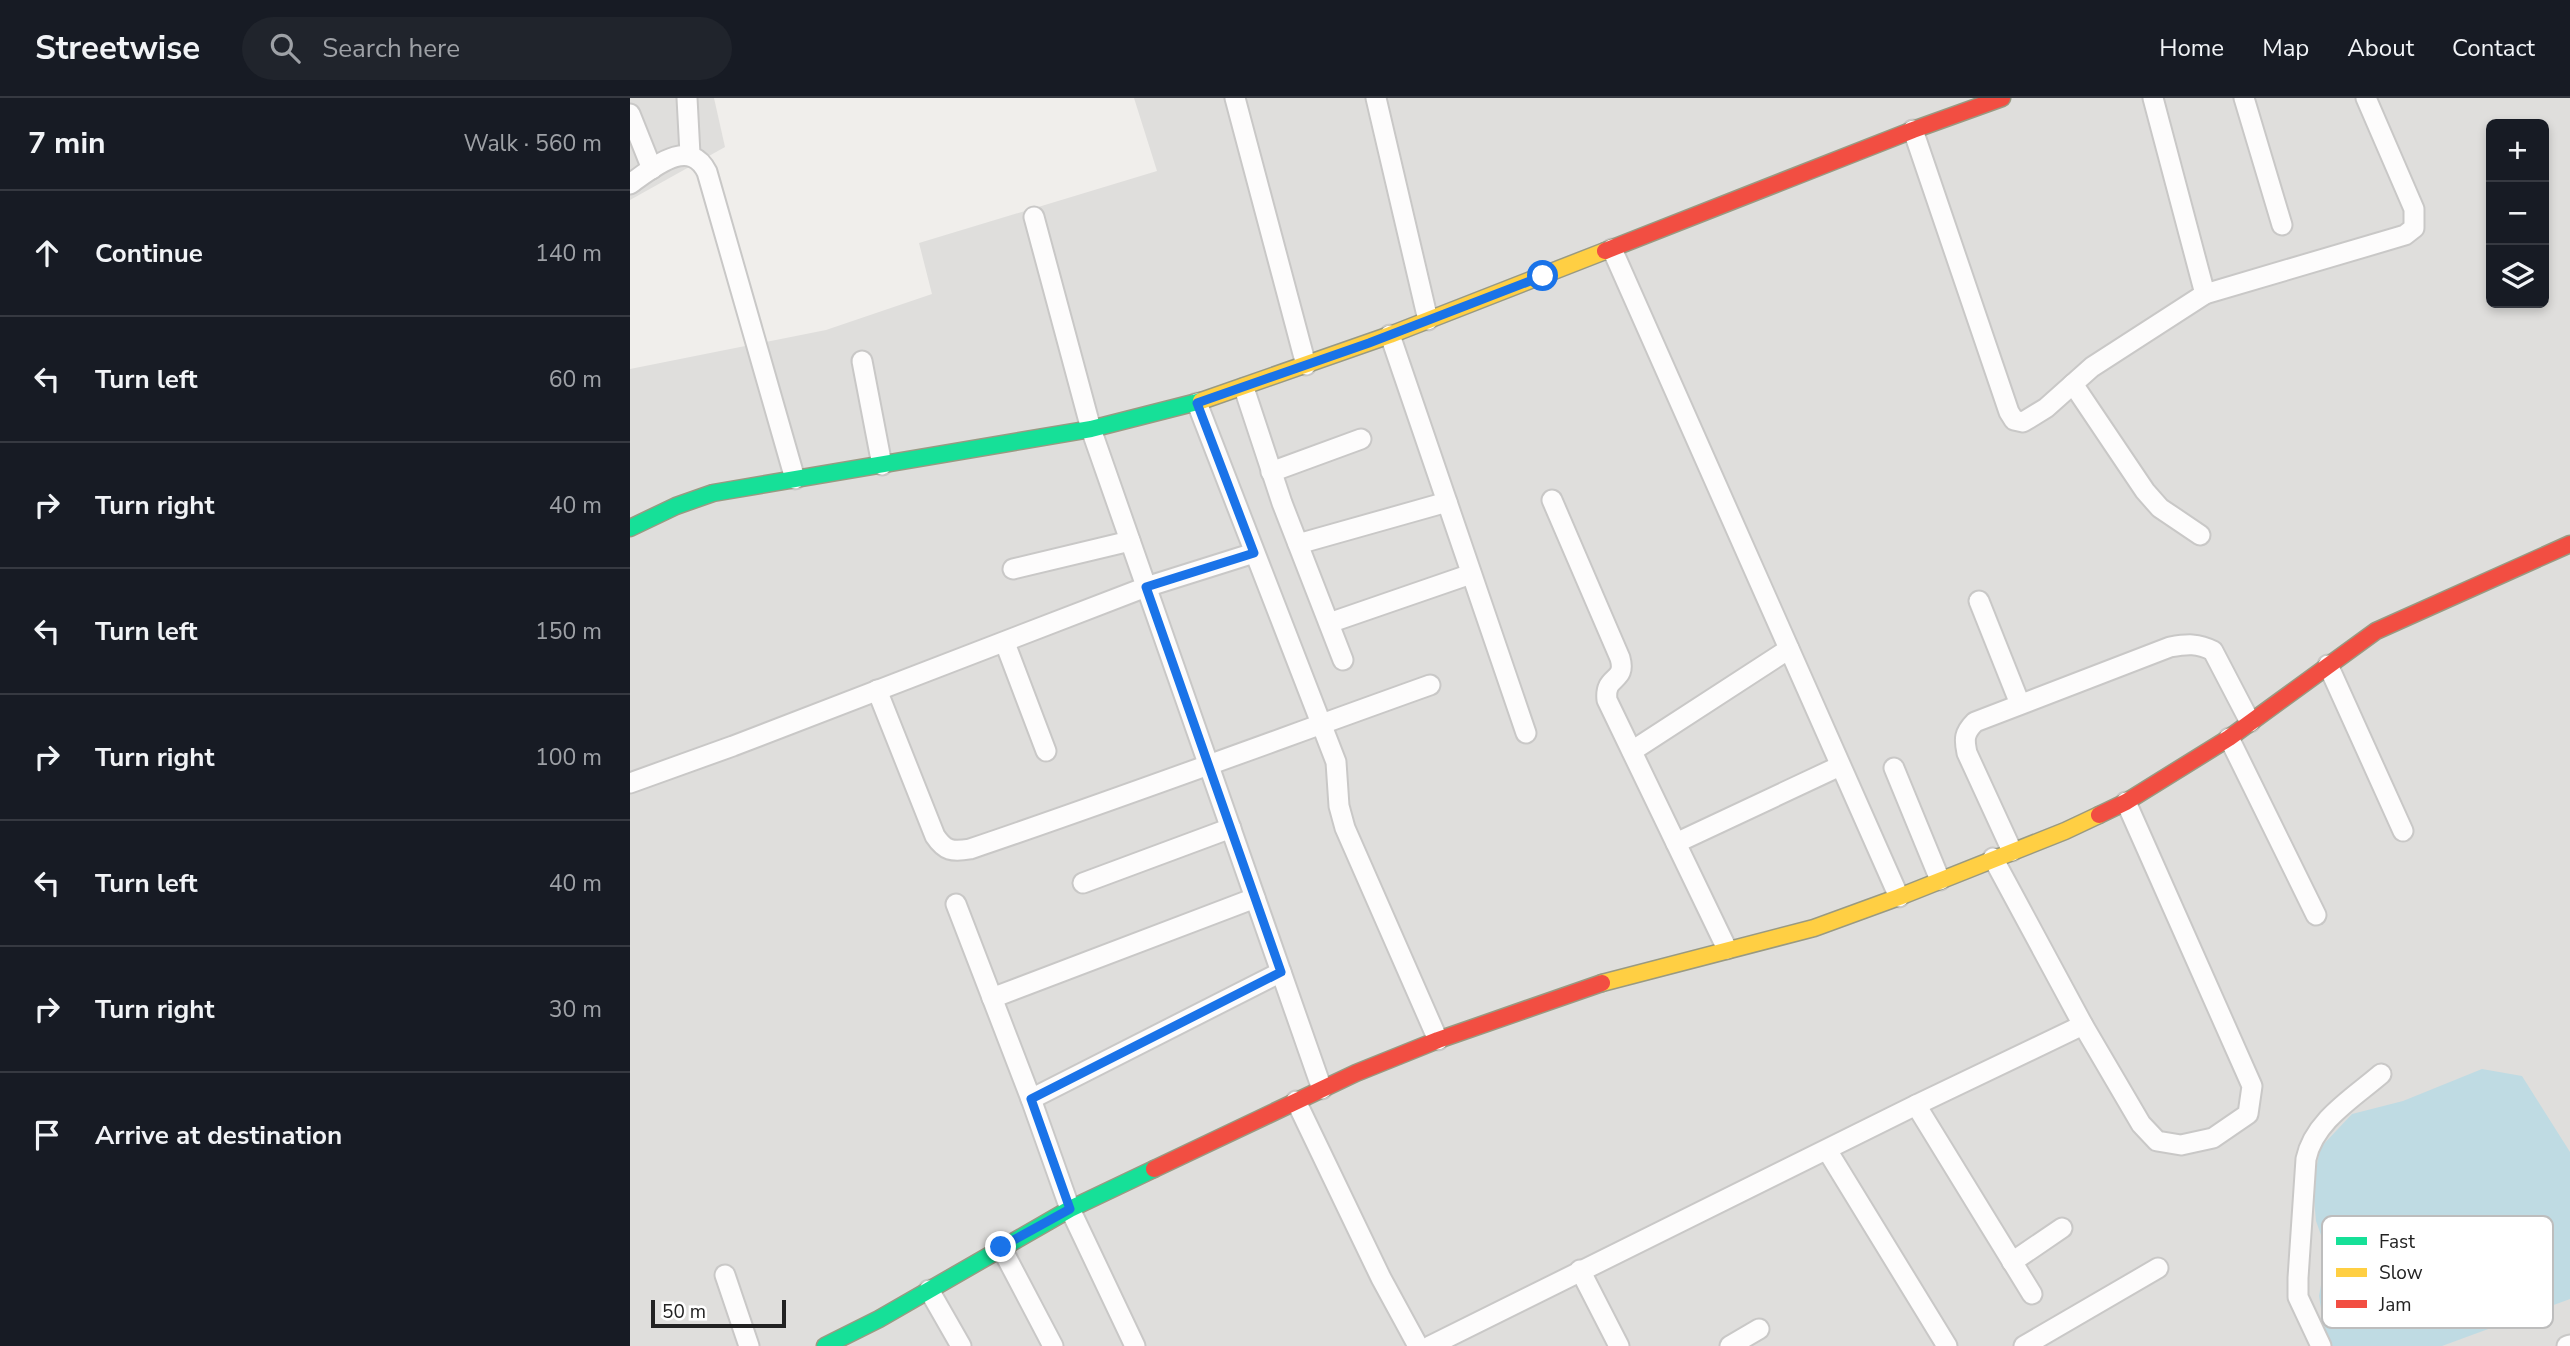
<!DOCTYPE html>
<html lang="en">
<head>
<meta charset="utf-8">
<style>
  :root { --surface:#171b24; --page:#20242c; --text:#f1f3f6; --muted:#9ea1a6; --line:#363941 }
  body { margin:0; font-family:"Nunito Sans",sans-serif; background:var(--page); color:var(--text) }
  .controls { position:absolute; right:21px; top:21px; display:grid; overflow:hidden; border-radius:10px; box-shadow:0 4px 10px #0003 }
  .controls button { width:63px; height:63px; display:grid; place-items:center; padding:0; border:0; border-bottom:2px solid var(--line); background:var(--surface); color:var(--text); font:35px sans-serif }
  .scale { position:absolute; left:21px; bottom:18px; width:135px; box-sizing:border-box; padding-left:7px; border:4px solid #222; border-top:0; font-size:19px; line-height:24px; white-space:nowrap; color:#222; -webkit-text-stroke:5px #fff; paint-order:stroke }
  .stop { position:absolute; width:21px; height:21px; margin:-16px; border:5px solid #1a73e8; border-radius:50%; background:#fff }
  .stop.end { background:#1a73e8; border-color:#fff; box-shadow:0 2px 7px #0008 }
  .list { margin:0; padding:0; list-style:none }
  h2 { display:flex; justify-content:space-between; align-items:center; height:91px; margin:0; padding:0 28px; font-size:30px }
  h2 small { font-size:23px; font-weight:400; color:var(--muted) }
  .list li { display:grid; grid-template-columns:46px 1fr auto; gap:21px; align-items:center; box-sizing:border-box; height:126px; padding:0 28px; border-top:2px solid var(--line) }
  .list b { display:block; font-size:26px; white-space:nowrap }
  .list em { font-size:23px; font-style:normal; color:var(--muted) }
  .icon { flex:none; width:38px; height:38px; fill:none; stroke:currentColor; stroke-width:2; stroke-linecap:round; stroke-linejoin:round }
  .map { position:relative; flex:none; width:1940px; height:1248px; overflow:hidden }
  header { display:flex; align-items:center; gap:42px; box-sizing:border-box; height:98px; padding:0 35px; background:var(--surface); border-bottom:2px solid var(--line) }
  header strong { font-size:33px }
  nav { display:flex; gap:38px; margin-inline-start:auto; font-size:24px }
  .search { width:490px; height:63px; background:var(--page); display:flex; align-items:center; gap:18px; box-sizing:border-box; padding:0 24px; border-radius:38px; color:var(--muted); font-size:26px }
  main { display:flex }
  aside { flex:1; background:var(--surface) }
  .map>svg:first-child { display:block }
  .residential { fill:#dfdedc; fill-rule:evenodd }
  .water { fill:#bfdbe3 }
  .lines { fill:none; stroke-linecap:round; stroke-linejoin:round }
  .street-casing { stroke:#c9c8c7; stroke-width:23 }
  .fast-casing { stroke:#999a82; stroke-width:19 }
  .slow-casing { stroke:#999a82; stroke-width:19 }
  .jam-casing { stroke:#999a82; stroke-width:19 }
  .street { stroke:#fdfcfc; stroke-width:19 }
  .fast { stroke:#16e098; stroke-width:16 }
  .slow { stroke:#ffcf43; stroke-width:16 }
  .jam { stroke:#f24e42; stroke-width:16 }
  .route { stroke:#1a73e8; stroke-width:9 }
  .key { fill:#fff; stroke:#bdbdbd; stroke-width:2 }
  .key-label { font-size:19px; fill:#222 }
</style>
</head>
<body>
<header>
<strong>Streetwise</strong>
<div class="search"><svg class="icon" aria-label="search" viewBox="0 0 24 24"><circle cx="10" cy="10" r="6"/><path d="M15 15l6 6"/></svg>Search here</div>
<nav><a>Home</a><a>Map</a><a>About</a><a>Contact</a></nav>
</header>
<main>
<aside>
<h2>7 min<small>Walk · 560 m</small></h2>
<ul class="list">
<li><svg class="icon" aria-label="ahead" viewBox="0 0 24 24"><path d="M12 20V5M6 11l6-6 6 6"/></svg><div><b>Continue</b></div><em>140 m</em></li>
<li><svg class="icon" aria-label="left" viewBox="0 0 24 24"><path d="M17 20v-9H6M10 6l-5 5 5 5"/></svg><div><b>Turn left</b></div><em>60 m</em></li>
<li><svg class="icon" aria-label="right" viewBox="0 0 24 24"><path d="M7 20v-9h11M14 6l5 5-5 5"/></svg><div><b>Turn right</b></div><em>40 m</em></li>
<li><svg class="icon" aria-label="left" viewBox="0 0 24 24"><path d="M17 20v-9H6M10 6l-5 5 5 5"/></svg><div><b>Turn left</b></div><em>150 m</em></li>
<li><svg class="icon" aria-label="right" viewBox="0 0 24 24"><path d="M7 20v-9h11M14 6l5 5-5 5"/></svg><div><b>Turn right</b></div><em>100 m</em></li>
<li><svg class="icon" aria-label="left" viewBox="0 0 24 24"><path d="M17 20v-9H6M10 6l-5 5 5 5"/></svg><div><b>Turn left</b></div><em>40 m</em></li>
<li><svg class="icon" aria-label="right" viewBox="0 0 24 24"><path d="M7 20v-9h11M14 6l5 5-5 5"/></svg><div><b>Turn right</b></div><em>30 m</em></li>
<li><svg class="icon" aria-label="arrive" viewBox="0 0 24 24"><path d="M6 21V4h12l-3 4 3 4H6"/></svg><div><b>Arrive at destination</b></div></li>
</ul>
</aside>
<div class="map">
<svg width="1940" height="1248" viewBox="0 0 1940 1248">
  <rect width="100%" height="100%" fill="#f0eeeb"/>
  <g class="residential">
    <polygon points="0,0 84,0 95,49 0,102"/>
    <path d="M504 0H1940V1248H0V271L196 232 302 196 289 145 527 73ZM1861 26H1914V205H1861Z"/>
  </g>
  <polygon class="water" points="1852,971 1892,978 1940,1054 1940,1201 1812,1248 1697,1248 1689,1198 1697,1154 1686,1123 1683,1089 1690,1050 1722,1016 1773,1003"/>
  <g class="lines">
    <defs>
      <g id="street">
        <polyline points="57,0 60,56"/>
        <polyline points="605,0 676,267"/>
        <polyline points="746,0 798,222"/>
        <polyline points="1523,0 1575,196"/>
        <polyline points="1614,0 1652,127"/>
        <polyline points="0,16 22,71"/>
        <polyline points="1283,32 1379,314 1384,322 1393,324 1416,310 1462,269 1575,196 1775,137 1784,130 1784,111 1736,0"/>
        <path d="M0 86C23 70 59 38 77 74L165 381"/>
        <polyline points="404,119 461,331 692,991"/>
        <polyline points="982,151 1269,799"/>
        <polyline points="760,237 896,635"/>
        <polyline points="232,263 252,367"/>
        <polyline points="1443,286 1515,393 1530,410 1570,437"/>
        <polyline points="614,290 652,405 713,562"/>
        <polyline points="567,305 706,664 709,708 715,730 808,942"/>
        <polyline points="641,374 731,341"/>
        <path d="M922 402 990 560C997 585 974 576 977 602L1097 851"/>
        <polyline points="668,446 817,404"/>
        <polyline points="383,471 500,443"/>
        <polyline points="1349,503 1390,606"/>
        <polyline points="699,525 841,476"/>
        <polyline points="375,545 416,653"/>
        <polyline points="1698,567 1773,733"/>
        <path d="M247 592 305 738C315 753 322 754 340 751 494 699 646 642 800 587"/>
        <polyline points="1599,640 1686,817"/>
        <polyline points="1002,653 1159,551"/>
        <polyline points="1264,670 1310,782"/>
        <polyline points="0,685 103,648 516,489 624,455"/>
        <polyline points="1046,745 1210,668"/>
        <path d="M1382 753 1337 655C1334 641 1334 635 1345 624L1540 549C1557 546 1568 545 1583 553L1620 624"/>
        <polyline points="1363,760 1453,927 1511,1026 1527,1043 1551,1047 1583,1040 1618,1016 1622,988 1496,704"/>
        <polyline points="453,785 601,730"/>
        <polyline points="326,806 401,1001 440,1111 505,1248"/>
        <polyline points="362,900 625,800"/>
        <polyline points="401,1001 651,874"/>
        <polyline points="666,1003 751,1180 788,1248"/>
        <polyline points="1286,1007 1402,1196"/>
        <polyline points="1197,1052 1317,1248"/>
        <polyline points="371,1149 423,1248"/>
        <polyline points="1382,1164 1432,1130"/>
        <polyline points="950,1172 989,1248"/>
        <polyline points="95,1177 119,1248"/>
        <polyline points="299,1192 331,1248"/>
        <polyline points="800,1248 1286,1007 1453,927"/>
        <polyline points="1100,1248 1129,1231"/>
        <polyline points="1394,1248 1528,1170"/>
        <path d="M1691 1248 1668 1199V1180L1676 1061C1684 1023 1723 1000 1751 976"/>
        <polyline points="1937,1248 1940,1247"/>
      </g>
      <g id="fast">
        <polyline points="0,430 46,408 83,395 461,331 571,303"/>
        <polyline points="195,1248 249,1221 440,1111 524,1071"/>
      </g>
      <g id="slow">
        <polyline points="571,303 760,237 975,153"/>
        <polyline points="972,885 1184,830 1269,799 1435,733 1469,717"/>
      </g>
      <g id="jam">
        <polyline points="975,153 1283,32 1372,0"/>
        <polyline points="1469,717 1496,704 1599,640 1746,533 1940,446"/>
        <polyline points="524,1071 726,975 808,942 972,885"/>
      </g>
    </defs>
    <use href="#street" class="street-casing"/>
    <use href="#fast" class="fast-casing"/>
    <use href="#slow" class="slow-casing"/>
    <use href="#jam" class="jam-casing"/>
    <use href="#street" class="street"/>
    <use href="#fast" class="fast"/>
    <use href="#slow" class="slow"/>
    <use href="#jam" class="jam"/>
  </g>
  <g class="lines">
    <polyline class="route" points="371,1149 440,1111 401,1001 651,874 516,489 624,455 567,305 739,245 913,178"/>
  </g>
  <rect x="1692" y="1118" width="231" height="112" rx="10" class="key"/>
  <rect x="1706" y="1139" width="31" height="8" fill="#16e098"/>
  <rect x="1706" y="1170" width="31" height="9" fill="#ffcf43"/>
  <rect x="1706" y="1202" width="31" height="8" fill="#f24e42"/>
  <g class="key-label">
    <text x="1749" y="1150">Fast</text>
    <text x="1749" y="1181">Slow</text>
    <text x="1749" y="1213">Jam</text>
  </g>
</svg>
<div class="controls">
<button>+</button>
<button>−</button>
<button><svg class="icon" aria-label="layers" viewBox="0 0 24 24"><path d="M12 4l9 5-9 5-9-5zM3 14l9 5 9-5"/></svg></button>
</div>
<div class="scale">50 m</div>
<div class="stop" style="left:913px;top:178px"></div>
<div class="stop end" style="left:371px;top:1149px"></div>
</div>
</main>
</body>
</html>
